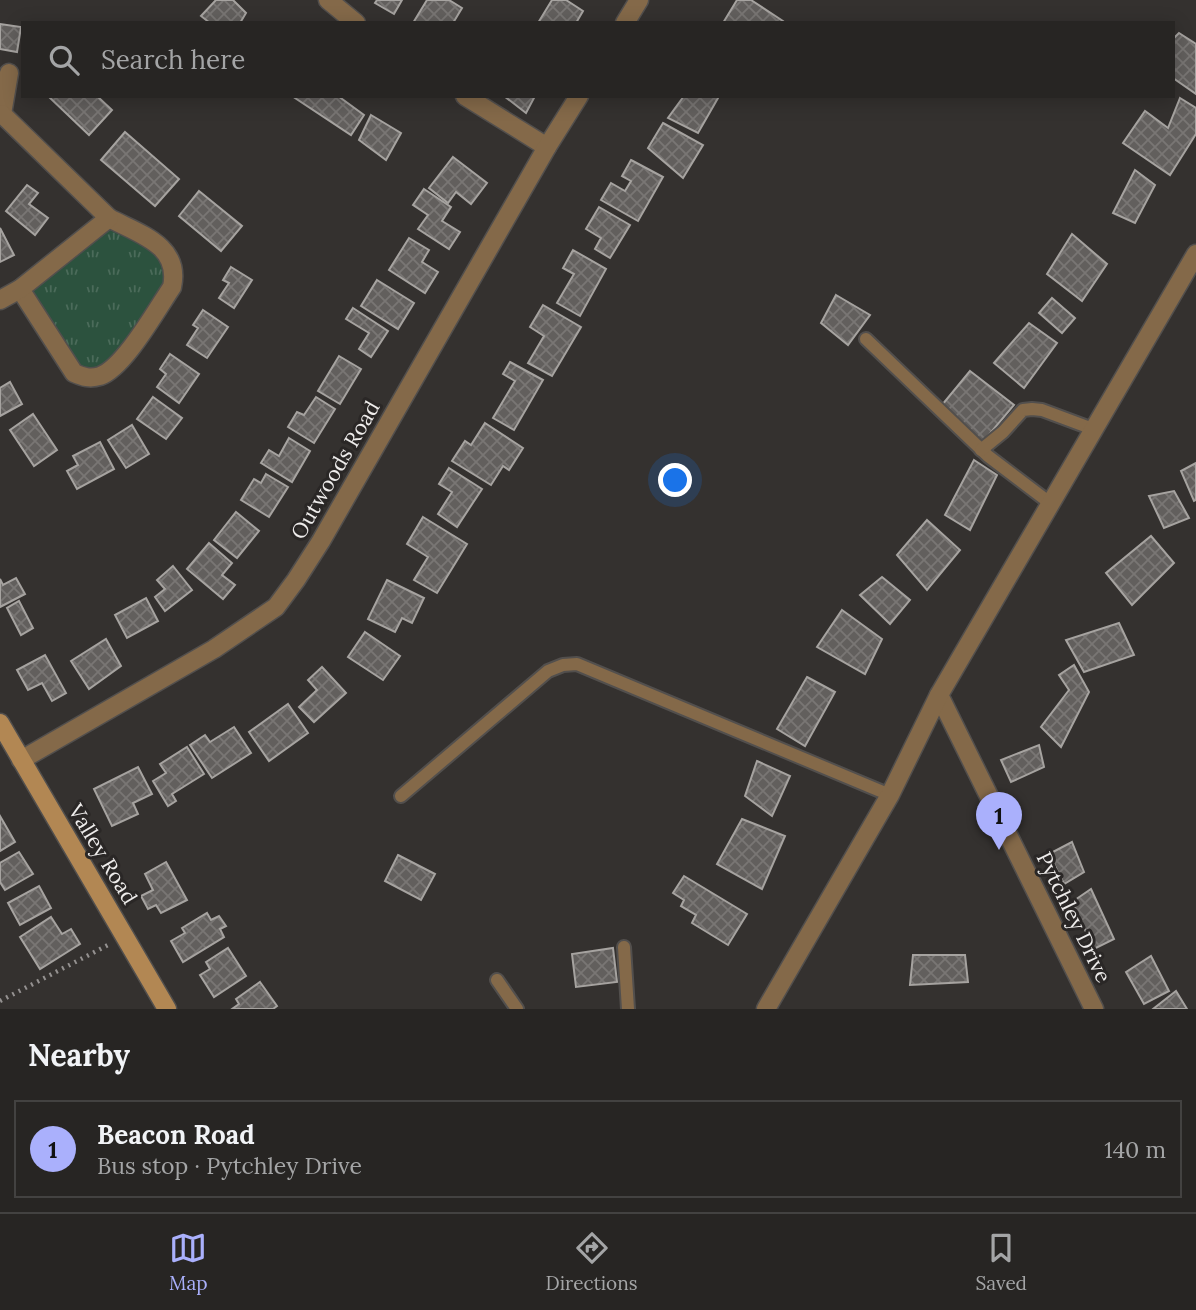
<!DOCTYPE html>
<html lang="en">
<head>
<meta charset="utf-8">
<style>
  :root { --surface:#272523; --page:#2f2d2b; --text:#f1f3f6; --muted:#a4a5a6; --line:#434241; --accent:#aab0fc }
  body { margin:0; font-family:Lora,serif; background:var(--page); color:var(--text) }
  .you { position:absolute; left:676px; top:481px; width:24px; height:24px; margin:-18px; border:5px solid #fff; border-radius:50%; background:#1a73e8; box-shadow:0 0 0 10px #1a73e833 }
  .badge { display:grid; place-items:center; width:46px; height:46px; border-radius:50%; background:var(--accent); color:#111; font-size:23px; font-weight:700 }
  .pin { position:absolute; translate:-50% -58px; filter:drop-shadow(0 2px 4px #0008) }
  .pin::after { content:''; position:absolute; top:37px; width:24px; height:21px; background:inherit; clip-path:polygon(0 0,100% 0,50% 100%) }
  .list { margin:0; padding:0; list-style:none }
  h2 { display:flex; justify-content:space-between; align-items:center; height:91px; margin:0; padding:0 28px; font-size:30px }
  h2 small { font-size:23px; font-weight:400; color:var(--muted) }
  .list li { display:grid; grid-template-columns:46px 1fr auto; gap:21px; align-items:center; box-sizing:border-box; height:98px; margin:0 14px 14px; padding:0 14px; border:2px solid var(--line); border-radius:0px }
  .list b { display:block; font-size:26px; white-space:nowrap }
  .list p { margin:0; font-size:23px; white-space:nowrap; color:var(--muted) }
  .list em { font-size:23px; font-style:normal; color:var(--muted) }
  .icon { flex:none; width:38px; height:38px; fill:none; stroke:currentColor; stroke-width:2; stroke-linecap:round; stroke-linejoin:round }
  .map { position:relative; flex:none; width:1196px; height:1009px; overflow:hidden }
  .search { position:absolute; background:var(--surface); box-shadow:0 4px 18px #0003; left:21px; right:21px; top:21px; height:77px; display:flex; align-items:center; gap:18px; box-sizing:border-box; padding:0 24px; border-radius:0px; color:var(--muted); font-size:26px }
  .sheet { height:203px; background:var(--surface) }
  nav { display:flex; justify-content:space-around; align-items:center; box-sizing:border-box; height:98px; border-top:2px solid var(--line); background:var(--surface); font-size:19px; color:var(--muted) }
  nav a { display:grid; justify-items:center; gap:4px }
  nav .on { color:var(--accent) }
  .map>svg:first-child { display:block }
  .grass { fill:url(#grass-tufts) }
  .building { fill:url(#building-cross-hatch); stroke:#a6a3a0; stroke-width:2 }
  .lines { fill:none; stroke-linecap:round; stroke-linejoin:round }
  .lane-casing { stroke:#524f4d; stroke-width:16 }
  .street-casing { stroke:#524f4d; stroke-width:21 }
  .secondary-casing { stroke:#524f4d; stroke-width:21 }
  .path { stroke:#949190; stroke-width:4.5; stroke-dasharray:2 5; stroke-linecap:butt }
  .lane { stroke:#846949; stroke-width:12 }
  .street { stroke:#846949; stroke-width:18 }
  .secondary { stroke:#b28753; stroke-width:18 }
  .labels { text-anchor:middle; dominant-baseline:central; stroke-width:6; stroke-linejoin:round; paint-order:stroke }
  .street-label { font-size:21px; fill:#eeeceb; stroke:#2a2726 }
</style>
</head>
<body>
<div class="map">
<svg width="1196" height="1009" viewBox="0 0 1196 1009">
  <defs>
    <pattern id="grass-tufts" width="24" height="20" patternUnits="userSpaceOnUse" patternTransform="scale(1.75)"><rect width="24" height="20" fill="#2c523e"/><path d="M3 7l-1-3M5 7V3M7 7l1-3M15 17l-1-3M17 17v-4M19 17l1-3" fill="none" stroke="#4b6b5a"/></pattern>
    <pattern id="building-cross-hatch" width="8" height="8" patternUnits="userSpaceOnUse" patternTransform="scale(1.75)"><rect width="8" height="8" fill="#625f5d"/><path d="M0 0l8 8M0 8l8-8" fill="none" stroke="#797674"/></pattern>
  </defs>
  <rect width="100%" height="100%" fill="#34312f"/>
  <polygon class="grass" points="109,218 158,244 174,277 125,355 87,378 20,289"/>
  <g class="building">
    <polygon points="216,0 233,0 246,13 240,23 210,23 201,16"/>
    <polygon points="377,0 402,0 394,14 375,3"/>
    <polygon points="427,0 449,0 462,8 453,23 413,23"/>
    <polygon points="552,0 566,0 583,11 576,23 538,23"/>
    <polygon points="737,0 751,0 783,21 782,23 723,23"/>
    <polygon points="0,24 21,27 17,52 0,49"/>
    <polygon points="1179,33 1196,44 1196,94 1173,78 1173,39"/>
    <polygon points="48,96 97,96 112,110 89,135"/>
    <polygon points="292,96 338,96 364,115 351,135"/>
    <polygon points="504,96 535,96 526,113"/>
    <polygon points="684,96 715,96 718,98 698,133 668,118"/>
    <polygon points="1180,98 1196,108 1196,134 1170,175 1123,143 1145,111 1168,128"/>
    <polygon points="371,115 401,133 386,160 359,140"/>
    <polygon points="663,123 703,145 683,178 648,148"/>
    <polygon points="125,132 179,179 155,206 101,160"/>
    <polygon points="453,157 487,183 471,204 456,192 448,203 429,188"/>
    <polygon points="631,160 663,177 638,221 601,200 611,183 625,191 631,181 622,176"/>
    <polygon points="1135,170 1155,185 1135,223 1113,213"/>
    <polygon points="27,185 38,193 29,204 48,218 35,235 6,211"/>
    <polygon points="424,189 451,207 442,221 460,232 449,249 418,229 428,215 413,205"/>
    <polygon points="199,191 242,226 221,251 179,216"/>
    <polygon points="599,207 630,225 610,258 595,249 601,238 586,229"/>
    <polygon points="0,228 14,255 0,262"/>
    <polygon points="1072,234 1107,264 1082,301 1047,274"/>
    <polygon points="409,238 429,250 422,262 438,272 425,293 389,270"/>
    <polygon points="573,250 606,269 580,316 557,303 574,274 563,268"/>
    <polygon points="231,267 252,280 234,308 219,298 229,283 223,280"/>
    <polygon points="377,280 414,303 398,329 361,306"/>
    <polygon points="836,295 870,315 848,345 821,323"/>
    <polygon points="1052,298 1075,318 1062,333 1039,313"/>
    <polygon points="543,305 581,327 552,376 528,363 544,336 530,327"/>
    <polygon points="353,308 388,331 371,357 359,349 369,333 346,319"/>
    <polygon points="203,310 228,327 207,358 187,345 198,328 193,325"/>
    <polygon points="1029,323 1057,343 1024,388 994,363"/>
    <polygon points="170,354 199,374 179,403 157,387 166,374 160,369"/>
    <polygon points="339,356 361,369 340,404 318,391"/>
    <polygon points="510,362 543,380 514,430 493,418 515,381 503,374"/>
    <polygon points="970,371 1014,405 982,443 942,405"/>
    <polygon points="10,382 22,404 0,416 0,388"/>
    <polygon points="153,397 182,418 166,439 137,419"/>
    <polygon points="316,397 335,409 314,443 288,427 297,412 304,415"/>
    <polygon points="33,414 57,450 34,466 10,430"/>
    <polygon points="485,423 523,448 509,470 503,466 491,485 452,461 465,441 471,445"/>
    <polygon points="132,425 149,454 126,468 108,440"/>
    <polygon points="289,438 310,451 292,482 261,463 269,450 279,456"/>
    <polygon points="100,442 114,469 77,489 67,471 78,465 73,456"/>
    <polygon points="974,460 997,475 970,530 945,515"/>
    <polygon points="1196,463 1196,500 1194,501 1181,471"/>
    <polygon points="449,468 482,489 457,527 438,514 452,492 439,484"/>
    <polygon points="266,474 288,487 269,517 241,500 254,479 261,483"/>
    <polygon points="1174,491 1189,518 1164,528 1149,496"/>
    <polygon points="236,512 259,531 237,558 214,540"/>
    <polygon points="423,517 467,544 437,593 414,580 428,557 407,544"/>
    <polygon points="927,520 960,550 927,590 897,555"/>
    <polygon points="1151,536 1174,563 1132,605 1106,573"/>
    <polygon points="209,543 232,563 222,575 235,585 223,599 187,569"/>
    <polygon points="173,566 192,590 165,611 155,597 165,589 157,580"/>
    <polygon points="882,577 910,600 890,624 860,595"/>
    <polygon points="16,578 25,594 0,607 0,579 3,585"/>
    <polygon points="387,580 424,598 412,623 402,618 395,632 368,619"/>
    <polygon points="146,598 158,621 127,638 115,615"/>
    <polygon points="19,601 33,628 21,635 7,608"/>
    <polygon points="842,610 882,639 865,674 817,647"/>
    <polygon points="1119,623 1134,655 1084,672 1066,640"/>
    <polygon points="365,632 400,656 383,680 348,657"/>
    <polygon points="106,639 121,666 89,689 71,661"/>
    <polygon points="45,655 66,693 52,701 42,683 28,690 17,670"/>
    <polygon points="1074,665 1089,692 1061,747 1041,727 1069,690 1059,675"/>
    <polygon points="322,667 346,693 314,722 299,707 317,690 308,680"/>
    <polygon points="807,677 835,692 805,746 777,729"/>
    <polygon points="288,704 308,733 269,761 249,732"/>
    <polygon points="234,727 251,753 212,778 190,745 205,735 210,742"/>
    <polygon points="1039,745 1044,767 1011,782 1001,760"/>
    <polygon points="187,747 204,774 172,794 176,801 168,806 153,781 166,773 160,764"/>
    <polygon points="757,761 790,776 772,816 745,796"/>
    <polygon points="138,767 152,794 133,803 138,814 112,826 94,789"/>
    <polygon points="0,816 15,842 0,851"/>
    <polygon points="742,819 785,836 762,889 717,864"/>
    <polygon points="1072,842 1084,872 1064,884 1049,854"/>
    <polygon points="19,852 33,874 5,890 0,882 0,863"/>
    <polygon points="398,855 435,874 421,900 385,881"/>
    <polygon points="166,862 187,900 161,913 156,905 148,909 141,896 153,890 145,874"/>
    <polygon points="684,876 747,914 728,945 692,923 696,915 681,906 684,900 673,893"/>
    <polygon points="39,886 51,908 20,925 8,903"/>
    <polygon points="1091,889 1114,939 1094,949 1072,902"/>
    <polygon points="207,913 211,920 219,916 226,926 220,929 224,937 183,962 171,941 185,933 182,928"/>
    <polygon points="51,917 62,934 71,929 80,944 40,969 20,937"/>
    <polygon points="228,948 246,976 214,997 200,975 210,969 206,962"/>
    <polygon points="613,948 617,982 576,987 572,954"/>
    <polygon points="913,955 965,955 968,982 910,985"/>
    <polygon points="1151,956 1169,991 1144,1004 1126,972"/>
    <polygon points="260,982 277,1006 273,1009 232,1009 239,1004 236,999"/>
    <polygon points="1176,991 1187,1009 1153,1009"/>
  </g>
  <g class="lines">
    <defs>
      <g id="lane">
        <polyline points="866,339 988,456 1050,503"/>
        <polyline points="981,450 1003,432 1023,410 1032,409 1042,410 1093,429"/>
        <polyline points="401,796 548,671 563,665 577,664 890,795"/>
        <polyline points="624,947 628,1009"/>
        <polyline points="497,980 517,1009"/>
      </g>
      <g id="street">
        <polyline points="328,0 356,23"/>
        <polyline points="625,23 639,0"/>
        <polyline points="465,96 547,147"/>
        <polyline points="0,114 2,114 9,73"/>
        <path d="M20 289 74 373C83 377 90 379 100 376 124 368 157 309 172 287 181 245 139 234 109 218"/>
        <polyline points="0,300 20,289 109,218 2,114"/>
        <polyline points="939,695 1094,1009"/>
        <polyline points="21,760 214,649 276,607 296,580 321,541 547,147 579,96"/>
        <polyline points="766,1009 890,795 939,695 1196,254"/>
      </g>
      <polyline id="secondary" points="0,723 167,1009"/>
    </defs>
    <use href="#lane" class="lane-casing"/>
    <use href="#street" class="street-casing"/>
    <use href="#secondary" class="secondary-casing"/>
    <polyline class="path" points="0,1001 108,945"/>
    <use href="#lane" class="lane"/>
    <use href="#street" class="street"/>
    <use href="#secondary" class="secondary"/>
  </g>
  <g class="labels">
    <g class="street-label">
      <text transform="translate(335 470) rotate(-60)">Outwoods Road</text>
      <text transform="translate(103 854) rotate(59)">Valley Road</text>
      <text transform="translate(1074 917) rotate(64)">Pytchley Drive</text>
    </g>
  </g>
</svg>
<div class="you"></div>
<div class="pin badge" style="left:999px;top:850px">1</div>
<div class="search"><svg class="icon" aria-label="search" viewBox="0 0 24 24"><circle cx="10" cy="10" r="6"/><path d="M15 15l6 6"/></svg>Search here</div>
</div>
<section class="sheet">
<h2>Nearby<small></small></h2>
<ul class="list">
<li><span class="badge">1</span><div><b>Beacon Road</b><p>Bus stop · Pytchley Drive</p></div><em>140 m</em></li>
</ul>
</section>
<nav>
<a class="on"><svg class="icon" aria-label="map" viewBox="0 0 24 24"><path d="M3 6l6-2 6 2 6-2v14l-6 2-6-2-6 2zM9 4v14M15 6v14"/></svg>Map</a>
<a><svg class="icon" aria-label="directions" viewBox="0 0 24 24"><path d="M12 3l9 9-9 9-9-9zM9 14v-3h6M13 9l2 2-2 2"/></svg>Directions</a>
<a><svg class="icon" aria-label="saved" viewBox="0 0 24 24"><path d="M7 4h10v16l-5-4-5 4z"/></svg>Saved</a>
</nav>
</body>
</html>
